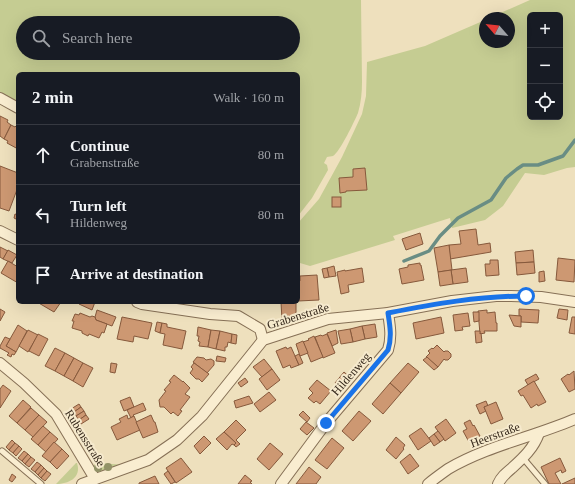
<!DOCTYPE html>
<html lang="en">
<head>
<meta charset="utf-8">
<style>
  :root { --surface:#171b24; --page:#20242c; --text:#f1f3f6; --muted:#9ea1a6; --line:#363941 }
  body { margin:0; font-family:Georgia,serif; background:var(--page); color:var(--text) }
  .controls { position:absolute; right:12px; top:12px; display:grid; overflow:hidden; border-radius:6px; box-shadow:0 4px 16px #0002 }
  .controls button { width:36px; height:36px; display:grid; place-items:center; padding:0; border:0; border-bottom:1px solid var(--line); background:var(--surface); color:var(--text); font:20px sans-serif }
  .compass { position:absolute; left:479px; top:12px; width:36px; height:36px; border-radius:50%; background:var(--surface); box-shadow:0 4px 16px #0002; rotate:298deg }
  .stop { position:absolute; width:12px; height:12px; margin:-9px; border:3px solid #1a73e8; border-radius:50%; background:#fff }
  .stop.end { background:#1a73e8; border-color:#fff; box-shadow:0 1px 4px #0008 }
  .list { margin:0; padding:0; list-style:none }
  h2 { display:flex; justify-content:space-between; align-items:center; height:52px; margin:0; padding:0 16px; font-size:17px }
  h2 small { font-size:13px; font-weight:400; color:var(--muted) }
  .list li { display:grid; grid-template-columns:26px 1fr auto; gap:12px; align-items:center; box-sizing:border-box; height:60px; padding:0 16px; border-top:1px solid var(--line) }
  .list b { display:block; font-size:15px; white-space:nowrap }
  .list p { margin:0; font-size:13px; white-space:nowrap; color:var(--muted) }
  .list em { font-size:13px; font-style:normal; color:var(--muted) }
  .icon { flex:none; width:22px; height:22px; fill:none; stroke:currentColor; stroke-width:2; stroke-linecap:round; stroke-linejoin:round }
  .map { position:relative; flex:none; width:575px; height:484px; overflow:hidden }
  .search { position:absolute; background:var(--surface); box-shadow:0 4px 16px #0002; left:16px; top:16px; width:284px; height:44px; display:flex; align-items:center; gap:10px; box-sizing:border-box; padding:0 14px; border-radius:22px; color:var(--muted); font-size:15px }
  .panel { position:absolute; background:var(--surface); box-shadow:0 4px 16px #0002; left:16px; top:72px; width:284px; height:232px; border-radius:6px }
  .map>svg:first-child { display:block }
  .green { fill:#c5cc92; fill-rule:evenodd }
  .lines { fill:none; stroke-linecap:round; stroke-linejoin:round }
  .stream { stroke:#698d84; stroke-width:3.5 }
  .building { fill:#cd9872; stroke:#86593c }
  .service-casing { stroke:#867056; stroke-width:7 }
  .minor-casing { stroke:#867056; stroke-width:12 }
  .service { stroke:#f9edd0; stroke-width:5 }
  .minor { stroke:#f9edd0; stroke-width:10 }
  .tree { fill:#929267 }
  .route { stroke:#1a73e8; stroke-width:5 }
  .labels { text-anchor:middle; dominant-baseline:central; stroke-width:4; stroke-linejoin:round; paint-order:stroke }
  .street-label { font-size:12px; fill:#35281b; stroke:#f6eacd }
</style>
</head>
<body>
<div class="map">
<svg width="575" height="484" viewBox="0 0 575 484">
  <rect width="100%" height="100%" fill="#eee0bd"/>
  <g class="green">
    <path d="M0 0H361L362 82C362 92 361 103 358 113 355 120 340 152 333 156 332 156 328 157 327 157L324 163 327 165 328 170 312 198 298 216V74H18V102L0 92ZM23 23H293V53H23Z"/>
    <path d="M530 0H575V167L567 168 544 175 525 173 503 206 485 220 452 228 450 218 393 236 395 240 310 266 300 263 298 264V223L319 199 342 157 362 114 366 96 367 62 425 46 485 20V42H509V18H489ZM530 15H560V117H530Z"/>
    <path d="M76 463H77C82 478 68 484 56 484Z"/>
    <polygon points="97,463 127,465 103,472 91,467"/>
  </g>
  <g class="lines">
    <polyline class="stream" points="404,261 429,251 440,236 458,218 491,200 506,178 517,169 523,165 538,165 563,156 575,140"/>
  </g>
  <g class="building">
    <polygon points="0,116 8,120 7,122 11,125 4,139 0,136"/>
    <polygon points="11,125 15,127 17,125 18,125 18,149 7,143 8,141 4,139"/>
    <polygon points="0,166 18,173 18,187 9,211 0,208"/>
    <polygon points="365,168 367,190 346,191 346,192 340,193 339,178 353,177 353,169"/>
    <rect x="332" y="197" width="9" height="10"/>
    <polygon points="15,214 18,215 18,220 14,218"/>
    <polygon points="476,229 478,245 490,243 491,252 450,259 449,245 461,244 459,231"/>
    <polygon points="420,233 423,244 406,250 402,239"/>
    <polygon points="449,245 452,270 438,272 434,248"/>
    <polygon points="0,247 8,251 3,259 0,257"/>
    <polygon points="8,250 17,255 12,263 3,259"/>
    <polygon points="533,250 534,262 516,263 515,252"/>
    <polygon points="558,258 575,260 574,282 556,280"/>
    <polygon points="490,260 498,260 499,275 486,276 485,264 490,264"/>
    <polygon points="8,261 18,267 18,283 1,273"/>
    <polygon points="534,262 535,273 517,275 516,263"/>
    <polygon points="420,263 420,265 421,265 424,280 402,284 399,269 408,267 408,265"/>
    <polygon points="334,266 336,276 329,277 327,268"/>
    <polygon points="327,268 329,277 324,278 322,269"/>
    <polygon points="362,268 364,282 348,285 349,292 341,294 337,272 345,270 345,271"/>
    <polygon points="466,268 468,282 453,284 451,270"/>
    <polygon points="451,270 453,284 440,286 438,272"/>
    <polygon points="544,271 545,281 539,282 539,272"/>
    <polygon points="317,275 319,300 298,301 298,281 300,281 300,276"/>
    <polygon points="37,302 61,302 54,312"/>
    <polygon points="79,302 95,302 92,310 79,304"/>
    <polygon points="281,302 296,302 296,313 295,313 295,319 282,320"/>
    <polygon points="0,309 5,312 0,321"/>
    <polygon points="519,309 539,310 538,323 521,322 521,316 519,316"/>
    <polygon points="559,309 568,310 567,320 557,318"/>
    <polygon points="97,310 116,317 112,326 96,320 95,317"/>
    <polygon points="487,310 487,313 495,312 496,323 497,323 497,331 484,331 485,333 480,334 478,311"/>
    <polygon points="473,312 479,312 479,321 474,322"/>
    <polygon points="80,313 90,317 92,316 95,317 96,320 107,324 104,333 102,332 99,338 89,334 88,336 82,333 82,331 72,328 74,321 72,321 75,314 79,315"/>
    <polygon points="468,313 470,326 462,327 463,330 455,331 453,315"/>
    <polygon points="509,315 521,316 521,327 514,326"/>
    <polygon points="122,317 152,323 148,339 134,336 133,342 117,339"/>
    <polygon points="441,317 444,333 416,339 413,323"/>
    <polygon points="572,317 575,317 575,334 569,333"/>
    <polygon points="157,322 162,323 160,333 155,331"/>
    <polygon points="162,323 167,324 167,327 186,331 182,349 163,345 165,334 160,333"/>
    <polygon points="375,324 377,337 365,339 362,326"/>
    <polygon points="18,325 27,331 16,352 6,346"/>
    <polygon points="362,326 365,339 353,342 350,329"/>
    <polygon points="198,327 211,330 208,347 199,346 200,342 198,341 199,336 197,336"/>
    <polygon points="350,329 353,342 341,344 338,331"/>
    <polygon points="28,330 38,335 28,352 19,346"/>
    <polygon points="211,330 220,331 216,349 208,347"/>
    <polygon points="336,330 338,343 332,346 327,333"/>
    <polygon points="220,331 232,334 231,343 228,342 227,347 225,347 225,351 216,349"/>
    <polygon points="475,331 480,331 480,334 481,333 482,342 476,343"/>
    <polygon points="38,334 48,339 39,356 29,351"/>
    <polygon points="232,334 237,335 236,344 231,343"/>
    <polygon points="327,334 335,353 323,358 315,337 321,335 322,336"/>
    <polygon points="314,336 323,357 311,362 303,342 309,340 308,339"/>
    <polygon points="5,337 10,339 6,346 16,352 14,355 12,354 11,357 7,355 9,353 0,348 0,346"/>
    <polygon points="303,341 308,353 300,356 296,344"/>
    <polygon points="437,345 444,352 445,351 448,351 451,354 451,357 448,360 445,360 444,359 438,367 426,357 430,353 428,351 432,348 433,349"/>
    <polygon points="286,347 287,349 291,347 299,365 291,368 290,365 283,368 276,351"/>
    <polygon points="55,348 65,353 55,371 45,366"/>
    <polygon points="65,353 74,358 64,376 55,371"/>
    <polygon points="299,354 303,363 299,365 295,356"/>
    <polygon points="217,356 226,358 225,362 216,361"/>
    <polygon points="197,357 204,358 206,360 211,359 214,361 214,365 207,373 193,362"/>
    <polygon points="427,357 438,367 434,370 423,360"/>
    <polygon points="74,358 83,363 73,381 64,376"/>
    <polygon points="264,359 272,369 262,377 253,367"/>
    <polygon points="83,363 93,368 83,387 73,381"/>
    <polygon points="111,363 117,364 115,373 110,372"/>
    <polygon points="194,363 209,374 202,382 199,379 196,379 190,373 193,369 191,367"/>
    <polygon points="408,363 419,372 401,393 390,383"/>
    <polygon points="272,369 280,380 267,390 259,379"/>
    <polygon points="574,371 575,389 569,392 561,379 568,374 569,375"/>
    <polygon points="344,372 352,379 343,390 335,383"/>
    <polygon points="536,374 539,379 528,385 525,380"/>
    <polygon points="174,375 183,382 183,381 190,388 185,394 190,397 180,410 182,411 178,416 173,412 171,414 164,407 160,407 159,400 166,391 164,390 171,382 169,381"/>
    <polygon points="245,378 248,382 241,387 238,383"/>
    <polygon points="317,380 331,391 320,404 316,401 314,403 308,398 313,393 309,389"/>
    <polygon points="534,381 546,402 538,406 537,404 531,408 523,395 521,396 518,391"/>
    <polygon points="390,383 401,393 383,414 372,404"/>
    <polygon points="3,385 11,391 0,408 0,389"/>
    <polygon points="269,392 276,400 260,412 254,404"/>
    <polygon points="249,396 253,403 236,408 234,401"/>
    <polygon points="130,397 134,407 124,411 120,401"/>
    <polygon points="23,400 31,407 17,423 9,416"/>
    <polygon points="486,401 488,406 484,407 486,411 480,414 476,405"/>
    <polygon points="496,402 503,419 491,424 484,407"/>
    <polygon points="143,403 146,410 133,415 134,416 131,418 127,410"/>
    <polygon points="79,404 81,407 74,412 71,409"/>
    <polygon points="81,407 84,411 76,416 74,412"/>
    <polygon points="31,408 39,415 25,430 17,423"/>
    <polygon points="84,411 86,415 79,420 76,416"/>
    <polygon points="303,411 310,418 307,422 299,415"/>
    <polygon points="359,411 371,421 353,441 342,431"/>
    <polygon points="39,415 47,422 33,437 25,430"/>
    <polygon points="86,415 89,419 81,424 79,420"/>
    <polygon points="127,415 128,419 134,416 140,430 117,440 111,427 121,422 119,419"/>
    <polygon points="151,415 154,422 155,422 158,432 143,438 136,422"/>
    <polygon points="446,419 456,433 445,441 435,427"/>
    <polygon points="236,420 246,430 236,440 240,444 236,447 234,445 236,443 224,432"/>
    <polygon points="470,420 473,426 474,425 480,436 469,442 463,431 467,429 464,423"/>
    <polygon points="306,422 314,428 307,435 300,429"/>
    <polygon points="43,426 50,432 38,445 31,439"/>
    <polygon points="421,428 431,441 418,450 409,436"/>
    <polygon points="438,431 444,439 440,442 434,434"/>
    <polygon points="50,432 58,439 46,452 38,445"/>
    <polygon points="224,432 236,443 234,445 232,444 227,450 216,439"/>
    <polygon points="434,434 440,442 434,446 429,438"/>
    <polygon points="204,436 211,443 200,454 194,446"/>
    <polygon points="396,437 405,445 403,448 404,449 396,459 386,450"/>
    <polygon points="332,438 344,448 327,469 315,460"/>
    <polygon points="12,440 15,443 9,450 6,447"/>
    <polygon points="54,442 62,449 50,462 42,456"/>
    <polygon points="15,443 19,446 13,453 9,450"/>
    <polygon points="270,443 283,454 269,470 257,459"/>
    <polygon points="19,446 22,449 16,456 13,453"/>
    <polygon points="62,449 69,456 57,469 50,462"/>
    <polygon points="24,451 28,454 22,461 18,458"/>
    <polygon points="28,454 31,457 25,464 22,461"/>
    <polygon points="410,454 419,466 408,474 400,462"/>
    <polygon points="31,457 35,460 29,467 25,464"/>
    <polygon points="181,458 192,472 176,483 166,468"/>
    <polygon points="560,458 566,471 562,473 561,470 555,473 561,484 549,484 541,467"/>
    <polygon points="37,462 41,465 35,472 31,469"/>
    <polygon points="41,465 44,468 38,475 35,472"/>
    <polygon points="309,467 321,477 316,484 296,484"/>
    <polygon points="44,468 47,471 41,478 38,475"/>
    <polygon points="47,471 51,474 45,481 41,478"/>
    <polygon points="168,471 175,482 171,484 164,474"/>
    <polygon points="12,474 16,477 12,482 9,480"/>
    <polygon points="245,475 252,481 250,482 252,484 238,484"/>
    <polygon points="155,476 159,484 139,484 139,483"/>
    <polygon points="575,478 575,484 562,484"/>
  </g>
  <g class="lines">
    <defs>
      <g id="service">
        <polyline points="2,451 41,484"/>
        <polyline points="523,458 545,484"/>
      </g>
      <g id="minor">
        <polyline points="0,98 18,108"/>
        <polyline points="0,231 18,240"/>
        <polyline points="137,302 142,304 210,314 238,316 260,329 263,340"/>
        <polyline points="0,363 24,383 56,414 95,479"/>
        <polyline points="82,484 148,460 177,440 202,416 263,340 328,319 388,313 452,301 496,296 511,296 541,297 575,302"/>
        <path d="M281 484 326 423 388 350C392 337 390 326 388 313"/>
        <path d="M428 484C434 479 441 474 448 469 487 446 533 437 575 419"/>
        <path d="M498 484C501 477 506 473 512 468 523 458 534 448 539 433"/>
      </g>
    </defs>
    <use href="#service" class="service-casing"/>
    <use href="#minor" class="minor-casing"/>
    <use href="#service" class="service"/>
    <use href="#minor" class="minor"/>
  </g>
  <g class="tree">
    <circle cx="108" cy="467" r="4"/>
    <circle cx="98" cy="468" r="4"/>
  </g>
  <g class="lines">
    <path class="route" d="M326 423 388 350C392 337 390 326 388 313 434 304 479 296 526 296"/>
  </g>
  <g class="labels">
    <g class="street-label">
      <text transform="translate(298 316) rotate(-17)">Grabenstraße</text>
      <text transform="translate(351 374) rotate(-49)">Hildenweg</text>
      <text transform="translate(495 435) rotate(-20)">Heerstraße</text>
      <text transform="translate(85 438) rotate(58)">Rubensstraße</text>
    </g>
  </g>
</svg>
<div class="controls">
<button>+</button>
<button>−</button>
<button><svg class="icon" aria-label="locate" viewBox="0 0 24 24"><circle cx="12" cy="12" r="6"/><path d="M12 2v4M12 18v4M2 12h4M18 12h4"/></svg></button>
</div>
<svg class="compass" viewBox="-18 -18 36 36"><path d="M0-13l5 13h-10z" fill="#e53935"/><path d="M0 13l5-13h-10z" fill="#9ea1a6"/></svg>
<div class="stop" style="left:526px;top:296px"></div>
<div class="stop end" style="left:326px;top:423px"></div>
<div class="search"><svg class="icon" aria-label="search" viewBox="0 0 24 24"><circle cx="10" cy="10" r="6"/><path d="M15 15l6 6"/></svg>Search here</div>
<section class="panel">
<h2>2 min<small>Walk · 160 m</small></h2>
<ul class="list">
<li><svg class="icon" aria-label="ahead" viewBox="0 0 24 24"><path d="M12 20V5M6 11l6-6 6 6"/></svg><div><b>Continue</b><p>Grabenstraße</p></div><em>80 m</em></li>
<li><svg class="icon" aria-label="left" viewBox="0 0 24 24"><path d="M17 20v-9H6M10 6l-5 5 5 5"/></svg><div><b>Turn left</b><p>Hildenweg</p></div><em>80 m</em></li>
<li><svg class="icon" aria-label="arrive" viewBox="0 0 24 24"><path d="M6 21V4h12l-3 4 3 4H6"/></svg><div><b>Arrive at destination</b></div></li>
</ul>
</section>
</div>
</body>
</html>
